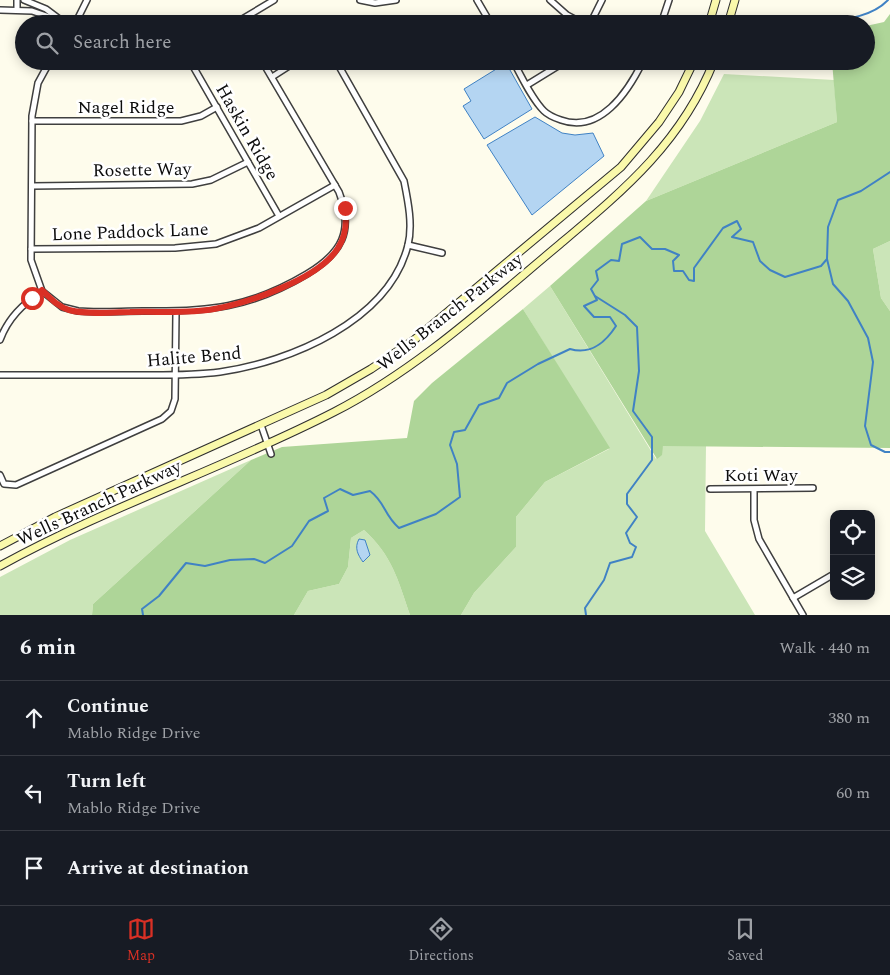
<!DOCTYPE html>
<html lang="en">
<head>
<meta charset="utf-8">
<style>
  :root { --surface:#171b24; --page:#242831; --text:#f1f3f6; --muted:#9ea1a6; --line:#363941; --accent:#d93025 }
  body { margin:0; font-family:Spectral,serif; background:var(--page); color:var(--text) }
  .controls { position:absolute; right:15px; bottom:15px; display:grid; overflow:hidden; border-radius:10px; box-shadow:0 2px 12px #0003 }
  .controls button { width:45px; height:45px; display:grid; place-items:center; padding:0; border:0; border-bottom:1px solid var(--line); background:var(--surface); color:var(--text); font:25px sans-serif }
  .stop { position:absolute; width:15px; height:15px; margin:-11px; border:4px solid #d93025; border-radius:50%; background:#fff }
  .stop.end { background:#d93025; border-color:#fff; box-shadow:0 1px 5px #0008 }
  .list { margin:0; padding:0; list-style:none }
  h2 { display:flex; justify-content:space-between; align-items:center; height:65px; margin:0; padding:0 20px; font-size:21px }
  h2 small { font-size:16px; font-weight:400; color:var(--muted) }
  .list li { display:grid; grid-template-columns:32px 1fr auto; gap:15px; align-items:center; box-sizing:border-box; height:75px; padding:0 20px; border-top:1px solid var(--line) }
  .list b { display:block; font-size:19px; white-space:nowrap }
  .list p { margin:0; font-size:16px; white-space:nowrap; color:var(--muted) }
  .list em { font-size:16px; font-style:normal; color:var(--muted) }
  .icon { flex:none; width:28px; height:28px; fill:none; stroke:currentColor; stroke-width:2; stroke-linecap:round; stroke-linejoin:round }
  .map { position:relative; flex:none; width:890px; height:615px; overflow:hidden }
  .search { position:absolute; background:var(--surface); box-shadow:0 2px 12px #0003; left:15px; right:15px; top:15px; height:55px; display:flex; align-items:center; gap:12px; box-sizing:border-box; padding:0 18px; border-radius:28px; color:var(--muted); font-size:19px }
  .sheet { height:290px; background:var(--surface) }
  nav { display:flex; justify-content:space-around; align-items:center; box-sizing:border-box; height:70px; border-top:1px solid var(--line); background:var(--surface); font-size:14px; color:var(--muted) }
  nav a { display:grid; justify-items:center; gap:2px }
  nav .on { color:var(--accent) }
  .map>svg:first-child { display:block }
  .green { fill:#cbe5b8 }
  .forest { fill:#aed598 }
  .water { fill:#b4d5f2; stroke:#4082c4 }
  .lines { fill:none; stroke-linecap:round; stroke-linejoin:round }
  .stream { stroke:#4082c4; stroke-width:2 }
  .street-casing { stroke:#3f3f3f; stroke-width:8 }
  .secondary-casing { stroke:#2e2e2e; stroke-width:9 }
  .street { stroke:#fff; stroke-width:5 }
  .secondary { stroke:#faf9ab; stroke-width:7 }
  .route { stroke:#d93025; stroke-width:6 }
  .labels { text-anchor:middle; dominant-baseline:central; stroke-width:5; stroke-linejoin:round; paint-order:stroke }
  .street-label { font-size:18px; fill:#0c0c0c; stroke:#fff }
</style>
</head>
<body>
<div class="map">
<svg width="890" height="615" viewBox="0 0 890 615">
  <rect width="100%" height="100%" fill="#fefcec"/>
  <g class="green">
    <polygon points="724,74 834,80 837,122 646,201 700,121"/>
    <polygon points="890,241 890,311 881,298 873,249"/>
    <polygon points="550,286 656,459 663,446 706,445 705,531 755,615 461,615 474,593 516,547 516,517 545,482 609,449 523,309"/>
    <polygon points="251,460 93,604 92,615 0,615 0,577 70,540"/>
    <path d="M364 530C392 555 398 580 410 615H294L308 591 339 584 348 567 351 538Z"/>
  </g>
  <g class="forest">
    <polygon points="890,14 890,241 873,249 881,298 890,311 890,448 663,446 662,455 657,459 550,286 646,201 837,122 832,61 866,61 866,26 884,22"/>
    <path d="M523 309 610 448 545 482 516 517V547L474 593 461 615H410C398 580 392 555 364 530L351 538 348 567 339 584 308 591 294 615H92L93 604 251 460 282 447 407 438 414 401 432 383Z"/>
  </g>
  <g class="water">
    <polygon points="737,61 825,61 825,64 737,63"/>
    <polygon points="506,63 532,109 484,139 463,106 471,101 464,89"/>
    <polygon points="535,117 562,133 575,135 593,133 604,156 532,215 487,145"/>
    <path d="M359 539 365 540 370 555 363 562C358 555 354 548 359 539Z"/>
  </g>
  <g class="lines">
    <g class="stream">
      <path d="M813 24C838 20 870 19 888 0"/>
      <polyline points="827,259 833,284 848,301 868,338 873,362 865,426 871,445 885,452 890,452"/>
      <path d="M143 615 142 609 159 596 186 563 205 566 230 560 254 559 265 563 292 546 309 521 328 511 324 498 340 489 353 495 370 491C386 503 383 514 399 528L436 514 460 497 457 464 450 445 454 432 465 430 479 405 499 398 507 383 538 364 570 349C591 355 605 343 616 326L610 317H594L584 306 597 300 591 289 598 280 596 271 611 260 619 261 622 244 640 237 652 249H665L679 255 673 261 674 271H683L689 280 694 281V268L723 228 737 221 741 229 732 237 753 242 760 261 770 270 785 277 821 266 827 259 828 227 838 200 861 191 890 172"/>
      <polyline points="586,615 585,608 604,580 610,563 632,557 636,547 630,543 626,533 637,517 627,504 627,494 652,460 652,437 633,411 639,371 637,327 625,315 595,296"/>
    </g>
    <defs>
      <g id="street">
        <polyline points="24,0 46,9 66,24"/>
        <polyline points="360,0 375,3 396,0"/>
        <polyline points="477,0 491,24"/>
        <polyline points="550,0 567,15 584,24"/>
        <polyline points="0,10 32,11 61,21"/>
        <polyline points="17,10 17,0"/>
        <polyline points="75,24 87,0"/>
        <polyline points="234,24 274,0"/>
        <polyline points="590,24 602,0"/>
        <polyline points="661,24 669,0"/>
        <path d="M50 61 38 83 32 116 31 260 42 291 62 307 78 311C99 313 121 311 143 311 208 312 250 308 307 274 342 253 354 231 339 192L262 61"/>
        <polyline points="190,61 279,216"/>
        <path d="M513 61C522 77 531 98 544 111 548 115 555 118 561 120 600 134 628 92 643 61"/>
        <polyline points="36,62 46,68"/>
        <polyline points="272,77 297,61"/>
        <polyline points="527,85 566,61"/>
        <polyline points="32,121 181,121 201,116 217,107"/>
        <polyline points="32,186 192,184 211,180 248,162"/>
        <polyline points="408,245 442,253"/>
        <polyline points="31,249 175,248 216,244 259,228 335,185"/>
        <path d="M0 340C8 318 23 304 42 291"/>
        <path d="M0 375C43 375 86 375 129 375 159 375 190 376 220 372 290 362 389 321 408 245 413 225 408 201 404 181L336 61"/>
        <polyline points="261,425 271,454"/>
        <polyline points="0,475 4,484 16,485 162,419 171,411 175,399 176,313"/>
        <polyline points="710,489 813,488"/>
        <polyline points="754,490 754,520 759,539 803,615"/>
        <polyline points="793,598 834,574"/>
      </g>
      <g id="secondary">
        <polyline points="709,24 716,0"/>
        <polyline points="728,24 735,0"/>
        <polyline points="0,546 55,517 326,395 371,369 414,340 621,167 659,122 679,92 694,61"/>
        <path d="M0 566C107 507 225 468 334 412 418 369 488 304 560 244 624 190 682 142 714 61"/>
      </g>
    </defs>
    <use href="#street" class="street-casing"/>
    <use href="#secondary" class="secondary-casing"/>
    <use href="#street" class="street"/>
    <use href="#secondary" class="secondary"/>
  </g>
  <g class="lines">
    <path class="route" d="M32 298 42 290C50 298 58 307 69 310 89 315 111 312 130 312 158 311 186 314 214 309 248 303 319 279 338 248 346 236 347 222 345 208"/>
  </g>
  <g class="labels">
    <g class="street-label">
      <text x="126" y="107">Nagel Ridge</text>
      <text transform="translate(247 132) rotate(60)">Haskin Ridge</text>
      <text transform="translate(142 170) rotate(-1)">Rosette Way</text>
      <text transform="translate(130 232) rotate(-2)">Lone Paddock Lane</text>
      <text transform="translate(450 312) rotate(-38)">Wells Branch Parkway</text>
      <text transform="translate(194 357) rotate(-5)">Halite Bend</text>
      <text x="761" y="475">Koti Way</text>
      <text transform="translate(99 503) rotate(-25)">Wells Branch Parkway</text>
    </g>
  </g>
</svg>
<div class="controls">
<button><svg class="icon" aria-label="locate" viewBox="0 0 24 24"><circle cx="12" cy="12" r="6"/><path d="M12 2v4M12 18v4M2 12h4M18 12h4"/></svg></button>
<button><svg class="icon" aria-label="layers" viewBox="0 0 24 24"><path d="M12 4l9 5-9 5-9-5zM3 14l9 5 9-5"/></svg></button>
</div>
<div class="stop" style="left:32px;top:298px"></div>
<div class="stop end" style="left:345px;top:208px"></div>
<div class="search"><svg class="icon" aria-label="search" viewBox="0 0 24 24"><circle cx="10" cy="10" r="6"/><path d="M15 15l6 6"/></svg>Search here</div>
</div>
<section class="sheet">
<h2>6 min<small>Walk · 440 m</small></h2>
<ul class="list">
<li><svg class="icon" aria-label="ahead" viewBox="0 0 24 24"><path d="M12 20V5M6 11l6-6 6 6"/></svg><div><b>Continue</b><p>Mablo Ridge Drive</p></div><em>380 m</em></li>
<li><svg class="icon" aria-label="left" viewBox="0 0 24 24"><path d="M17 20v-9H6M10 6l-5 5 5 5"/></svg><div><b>Turn left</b><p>Mablo Ridge Drive</p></div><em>60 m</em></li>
<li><svg class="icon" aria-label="arrive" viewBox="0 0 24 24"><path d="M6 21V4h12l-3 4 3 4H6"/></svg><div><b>Arrive at destination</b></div></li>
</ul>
</section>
<nav>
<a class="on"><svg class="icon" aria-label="map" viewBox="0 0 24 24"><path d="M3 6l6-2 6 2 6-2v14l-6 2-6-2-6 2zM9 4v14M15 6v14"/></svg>Map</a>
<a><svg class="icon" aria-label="directions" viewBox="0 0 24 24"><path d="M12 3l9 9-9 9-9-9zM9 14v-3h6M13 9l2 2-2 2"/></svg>Directions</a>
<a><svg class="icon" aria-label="saved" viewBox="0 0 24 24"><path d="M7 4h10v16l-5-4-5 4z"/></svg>Saved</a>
</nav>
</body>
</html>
